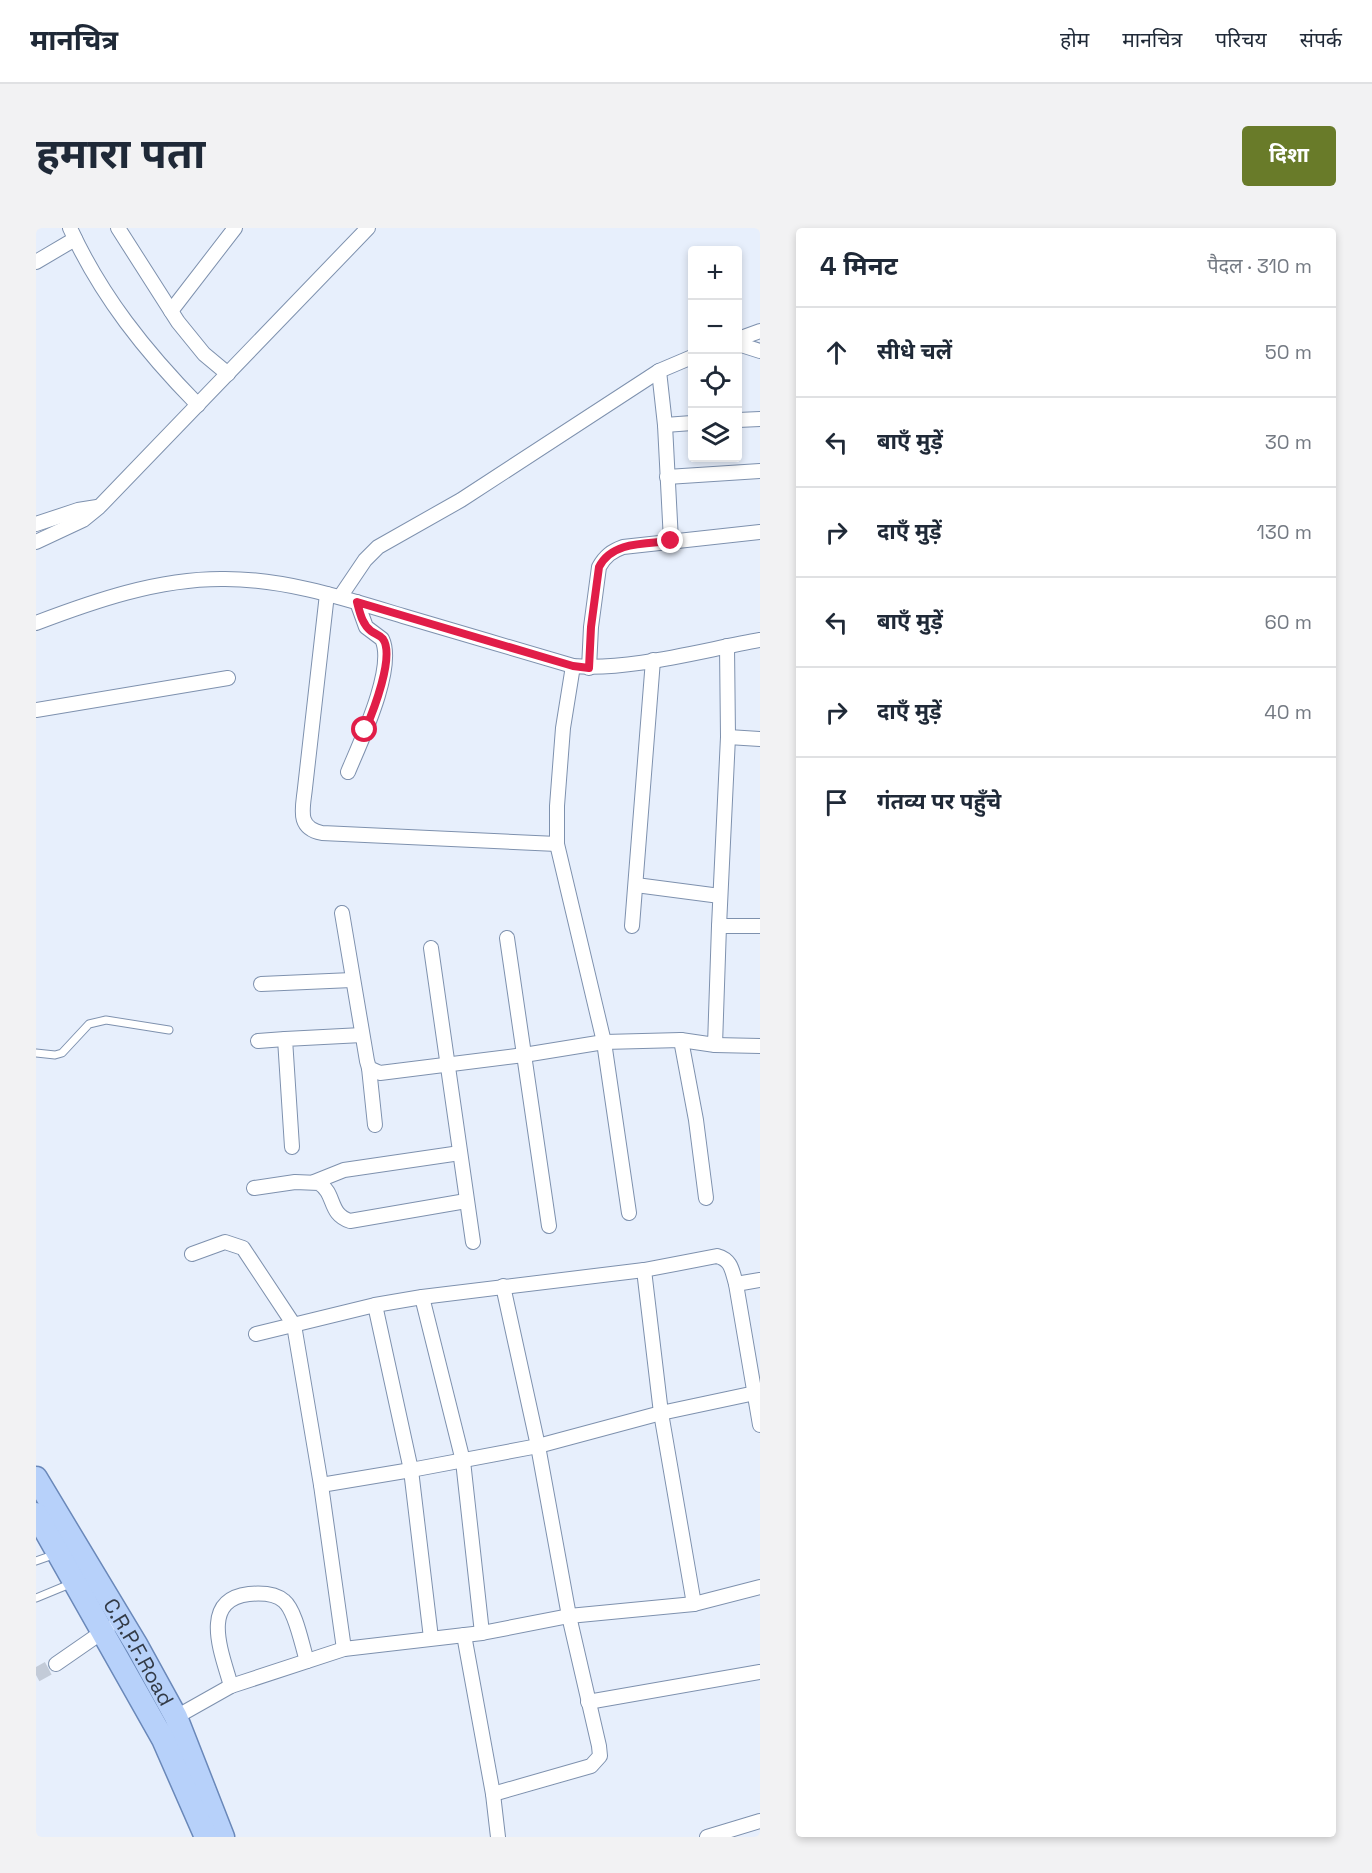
<!DOCTYPE html>
<html lang="hi">
<head>
<meta charset="utf-8">
<style>
  :root { --surface:#fff; --page:#f2f2f3; --text:#1f2937; --muted:#747a83; --line:#e0e1e3; --accent:#697b29 }
  body { margin:0; font-family:"Space Grotesk","Noto Sans Devanagari",sans-serif; background:var(--page); color:var(--text) }
  .controls { position:absolute; right:18px; top:18px; display:grid; overflow:hidden; border-radius:6px; box-shadow:0 3px 9px #0003 }
  .controls button { width:54px; height:54px; display:grid; place-items:center; padding:0; border:0; border-bottom:2px solid var(--line); background:var(--surface); color:var(--text); font:30px sans-serif }
  .stop { position:absolute; width:18px; height:18px; margin:-14px; border:4px solid #e11d48; border-radius:50%; background:#fff }
  .stop.end { background:#e11d48; border-color:#fff; box-shadow:0 2px 6px #0008 }
  .list { margin:0; padding:0; list-style:none }
  h2 { display:flex; justify-content:space-between; align-items:center; height:78px; margin:0; padding:0 24px; font-size:26px }
  h2 small { font-size:20px; font-weight:400; color:var(--muted) }
  .list li { display:grid; grid-template-columns:39px 1fr auto; gap:18px; align-items:center; box-sizing:border-box; height:90px; padding:0 24px; border-top:2px solid var(--line) }
  .list b { display:block; font-size:22px; white-space:nowrap }
  .list em { font-size:20px; font-style:normal; color:var(--muted) }
  .icon { flex:none; width:33px; height:33px; fill:none; stroke:currentColor; stroke-width:2; stroke-linecap:round; stroke-linejoin:round }
  .map { position:relative; flex:none; width:724px; height:1609px; overflow:hidden; border-radius:6px }
  header { display:flex; align-items:center; gap:36px; box-sizing:border-box; height:84px; padding:0 30px; background:var(--surface); border-bottom:2px solid var(--line) }
  header strong { font-size:28px }
  nav { display:flex; gap:33px; margin-inline-start:auto; font-size:21px }
  .intro { display:flex; align-items:center; justify-content:space-between; box-sizing:border-box; height:144px; padding:0 36px }
  h1 { margin:0; font-size:42px }
  .button { padding:15px 27px; border-radius:6px; background:var(--accent); color:#fff; font-size:21px; font-weight:700 }
  main { display:flex; gap:36px; padding:0 36px }
  aside { flex:1; background:var(--surface); border-radius:6px; box-shadow:0 3px 9px #0003 }
  .map>svg:first-child { display:block }
  .lines { fill:none; stroke-linecap:round; stroke-linejoin:round }
  .minor-tunnel { stroke:#c3cbd8; stroke-width:14; stroke-dasharray:14 7; stroke-linecap:butt }
  .service-casing { stroke:#7e91ae; stroke-width:9 }
  .minor-casing { stroke:#7e91ae; stroke-width:16 }
  .primary-casing { stroke:#6a88b9; stroke-width:25 }
  .service { stroke:#fff; stroke-width:7 }
  .minor { stroke:#fff; stroke-width:14 }
  .primary { stroke:#b7d1fa; stroke-width:22 }
  .route { stroke:#e11d48; stroke-width:8 }
  .labels { text-anchor:middle; dominant-baseline:central; stroke-width:6; stroke-linejoin:round; paint-order:stroke }
  .street-label { font-size:21px; fill:#333b47; stroke:#fff }
</style>
</head>
<body>
<header>
<strong>मानचित्र</strong>
<nav><a>होम</a><a>मानचित्र</a><a>परिचय</a><a>संपर्क</a></nav>
</header>
<div class="intro"><h1>हमारा पता</h1><a class="button">दिशा</a></div>
<main>
<div class="map">
<svg width="724" height="1609" viewBox="0 0 724 1609">
  <rect width="100%" height="100%" fill="#e7effc"/>
  <g class="lines">
    <polyline class="minor-tunnel" points="0,1447 20,1436"/>
    <defs>
      <g id="service">
        <polyline points="0,825 19,827 26,825 53,796 70,792 133,802"/>
        <polyline points="0,1333 17,1327"/>
        <polyline points="0,1370 34,1356"/>
      </g>
      <g id="minor">
        <path d="M34 0C65 68 110 124 162 177"/>
        <polyline points="82,0 142,94 168,126 192,146"/>
        <polyline points="0,34 39,11"/>
        <polyline points="135,83 199,0"/>
        <polyline points="702,111 724,103"/>
        <polyline points="702,116 724,123"/>
        <polyline points="702,192 724,191"/>
        <polyline points="629,197 656,195"/>
        <polyline points="631,249 724,243"/>
        <polyline points="0,296 42,282 61,279"/>
        <polyline points="635,313 629,197 623,143 656,129"/>
        <polyline points="0,314 47,292 63,279 332,0"/>
        <path d="M291 366 269 560C267 580 260 600 286 605L521 616"/>
        <polyline points="304,369 329,332 342,319 425,272 623,143"/>
        <path d="M0 395C58 373 121 351 185 351 246 350 308 370 367 388 424 405 480 421 537 438 594 443 667 422 724 412"/>
        <polyline points="537,438 527,500 521,578 521,616 568,814 593,985"/>
        <path d="M553 440 555 399 563 339C569 328 576 323 587 319L724 304"/>
        <polyline points="0,482 192,450"/>
        <polyline points="692,509 724,511"/>
        <path d="M312 544C324 515 360 440 346 411L330 399 321 374"/>
        <polyline points="600,657 684,668"/>
        <polyline points="306,685 331,833 333,840 344,845 488,827 568,814 645,812 679,817 683,698 724,698"/>
        <polyline points="596,698 617,432"/>
        <polyline points="683,698 692,509 691,418"/>
        <polyline points="471,710 513,998"/>
        <polyline points="395,720 437,1014"/>
        <polyline points="225,756 316,752"/>
        <polyline points="645,812 660,892 670,970"/>
        <polyline points="222,813 249,811"/>
        <polyline points="679,817 724,818"/>
        <polyline points="333,840 339,897"/>
        <polyline points="256,919 249,811 326,807"/>
        <polyline points="278,954 308,942 424,925"/>
        <path d="M218 960 259 954 283 955C300 966 292 986 314 993L430 973"/>
        <polyline points="156,1026 189,1014 207,1020 258,1097 285,1257"/>
        <polyline points="608,1042 625,1185 658,1376"/>
        <polyline points="700,1056 724,1052"/>
        <polyline points="386,1069 427,1233 446,1405"/>
        <polyline points="339,1077 375,1242 502,1218 625,1185 719,1165"/>
        <path d="M220 1106 339 1077 386 1069 608 1042 681 1028C696 1032 696 1043 700 1056L724 1197"/>
        <polyline points="428,1407 457,1566 462,1609"/>
        <polyline points="308,1421 285,1257 375,1242 395,1410"/>
        <polyline points="20,1436 72,1400"/>
        <path d="M195 1458C187 1428 162 1372 213 1366 224 1365 239 1365 248 1373 260 1383 266 1418 271 1433"/>
        <polyline points="552,1474 724,1444"/>
        <polyline points="140,1489 195,1458 308,1421 446,1405 533,1388 658,1376 724,1359"/>
        <polyline points="457,1566 555,1538 564,1528 563,1518 533,1388 502,1218 467,1058"/>
        <polyline points="671,1609 724,1593"/>
      </g>
      <g id="primary">
        <path id="s1" d="M0 1250 101 1418 140 1489 187 1609"/>
        <polyline points="0,1286 127,1511 170,1609"/>
      </g>
    </defs>
    <use href="#service" class="service-casing"/>
    <use href="#minor" class="minor-casing"/>
    <use href="#primary" class="primary-casing"/>
    <use href="#service" class="service"/>
    <use href="#minor" class="minor"/>
    <use href="#primary" class="primary"/>
  </g>
  <g class="lines">
    <path class="route" d="M329 502C337 484 359 428 347 411 344 407 339 406 335 403 326 396 324 385 321 374L537 438 553 440 555 399 563 339C576 313 610 316 635 313"/>
  </g>
  <g class="labels">
    <g class="street-label">
      <text stroke="none"><textPath href="#s1" startOffset="202">C.R.P.F.Road</textPath></text>
    </g>
  </g>
</svg>
<div class="controls">
<button>+</button>
<button>−</button>
<button><svg class="icon" aria-label="locate" viewBox="0 0 24 24"><circle cx="12" cy="12" r="6"/><path d="M12 2v4M12 18v4M2 12h4M18 12h4"/></svg></button>
<button><svg class="icon" aria-label="layers" viewBox="0 0 24 24"><path d="M12 4l9 5-9 5-9-5zM3 14l9 5 9-5"/></svg></button>
</div>
<div class="stop" style="left:329px;top:502px"></div>
<div class="stop end" style="left:635px;top:313px"></div>
</div>
<aside>
<h2>4 मिनट<small>पैदल · 310 m</small></h2>
<ul class="list">
<li><svg class="icon" aria-label="ahead" viewBox="0 0 24 24"><path d="M12 20V5M6 11l6-6 6 6"/></svg><div><b>सीधे चलें</b></div><em>50 m</em></li>
<li><svg class="icon" aria-label="left" viewBox="0 0 24 24"><path d="M17 20v-9H6M10 6l-5 5 5 5"/></svg><div><b>बाएँ मुड़ें</b></div><em>30 m</em></li>
<li><svg class="icon" aria-label="right" viewBox="0 0 24 24"><path d="M7 20v-9h11M14 6l5 5-5 5"/></svg><div><b>दाएँ मुड़ें</b></div><em>130 m</em></li>
<li><svg class="icon" aria-label="left" viewBox="0 0 24 24"><path d="M17 20v-9H6M10 6l-5 5 5 5"/></svg><div><b>बाएँ मुड़ें</b></div><em>60 m</em></li>
<li><svg class="icon" aria-label="right" viewBox="0 0 24 24"><path d="M7 20v-9h11M14 6l5 5-5 5"/></svg><div><b>दाएँ मुड़ें</b></div><em>40 m</em></li>
<li><svg class="icon" aria-label="arrive" viewBox="0 0 24 24"><path d="M6 21V4h12l-3 4 3 4H6"/></svg><div><b>गंतव्य पर पहुँचे</b></div></li>
</ul>
</aside>
</main>
</body>
</html>
